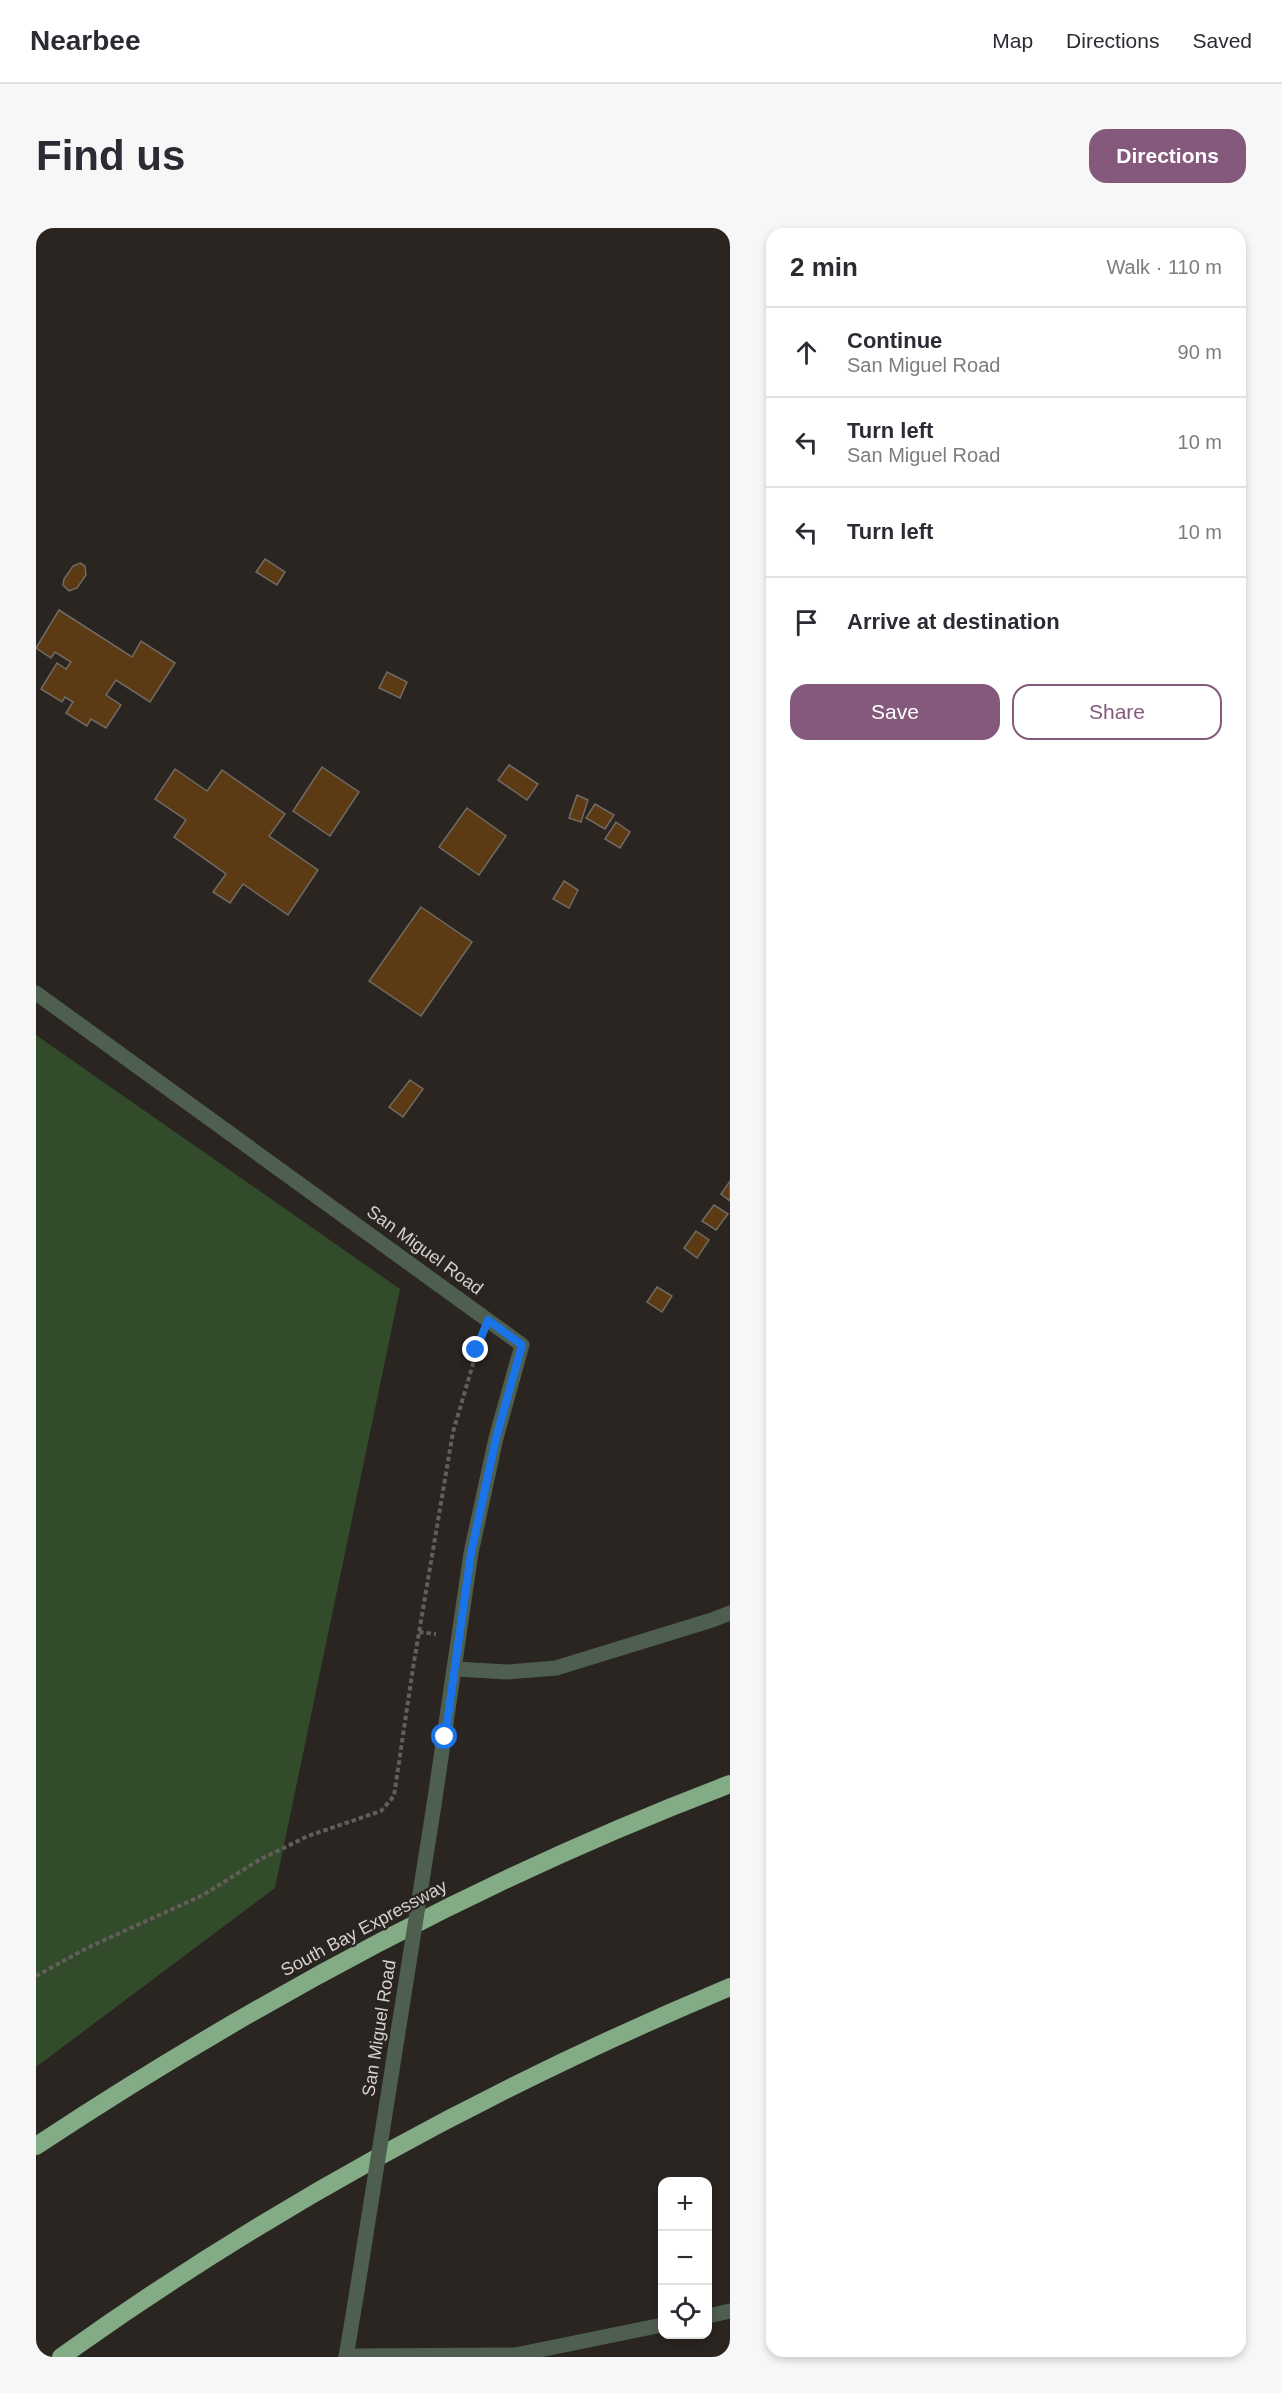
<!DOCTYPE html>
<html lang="en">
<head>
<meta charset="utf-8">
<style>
  :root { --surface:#fff; --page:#f7f7f7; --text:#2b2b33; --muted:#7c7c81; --line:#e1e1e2; --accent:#85597b }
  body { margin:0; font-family:Arial,sans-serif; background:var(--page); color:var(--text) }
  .controls { position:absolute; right:18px; bottom:18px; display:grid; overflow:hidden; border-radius:12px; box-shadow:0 3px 9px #0003 }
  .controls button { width:54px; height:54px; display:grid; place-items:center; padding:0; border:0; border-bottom:2px solid var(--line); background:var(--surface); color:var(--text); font:30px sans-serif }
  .stop { position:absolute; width:18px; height:18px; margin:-14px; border:4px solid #1a73e8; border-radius:50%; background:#fff }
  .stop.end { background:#1a73e8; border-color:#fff; box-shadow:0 2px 6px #0008 }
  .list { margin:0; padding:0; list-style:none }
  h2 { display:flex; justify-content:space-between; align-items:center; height:78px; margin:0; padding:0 24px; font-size:26px }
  h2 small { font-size:20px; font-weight:400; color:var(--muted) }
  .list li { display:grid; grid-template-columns:39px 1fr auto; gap:18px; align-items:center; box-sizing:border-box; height:90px; padding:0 24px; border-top:2px solid var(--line) }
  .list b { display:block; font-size:22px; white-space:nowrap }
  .list p { margin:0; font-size:20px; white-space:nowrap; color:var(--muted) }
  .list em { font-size:20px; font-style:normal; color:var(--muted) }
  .actions { display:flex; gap:12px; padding:18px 24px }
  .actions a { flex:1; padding:14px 0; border:2px solid var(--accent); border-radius:18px; text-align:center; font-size:21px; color:var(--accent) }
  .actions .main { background:var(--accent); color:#fff }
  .icon { flex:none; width:33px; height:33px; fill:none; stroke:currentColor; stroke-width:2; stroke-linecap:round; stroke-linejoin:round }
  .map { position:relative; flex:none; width:694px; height:2129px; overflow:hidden; border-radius:18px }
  header { display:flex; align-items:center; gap:36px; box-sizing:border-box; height:84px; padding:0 30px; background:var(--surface); border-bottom:2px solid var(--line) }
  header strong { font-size:28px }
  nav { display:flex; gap:33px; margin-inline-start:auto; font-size:21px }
  .intro { display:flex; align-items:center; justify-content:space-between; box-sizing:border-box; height:144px; padding:0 36px }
  h1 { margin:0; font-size:42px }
  .button { padding:15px 27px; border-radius:18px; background:var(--accent); color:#fff; font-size:21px; font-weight:700 }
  main { display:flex; gap:36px; padding:0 36px }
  aside { flex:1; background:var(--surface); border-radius:18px; box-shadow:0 3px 9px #0003 }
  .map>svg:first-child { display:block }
  .green { fill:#314b2b }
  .building { fill:#5b3a14; stroke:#716b65; stroke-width:1.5 }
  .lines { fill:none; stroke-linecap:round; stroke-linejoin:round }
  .path { stroke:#635e5a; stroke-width:4; stroke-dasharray:4.5 3; stroke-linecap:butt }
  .minor { stroke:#4e5e4f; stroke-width:15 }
  .tertiary { stroke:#4e5e4f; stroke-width:15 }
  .motorway { stroke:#82ab86; stroke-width:18 }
  .tertiary-bridge { stroke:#4e5e4f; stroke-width:15 }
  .route { stroke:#1a73e8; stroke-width:8 }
  .labels { text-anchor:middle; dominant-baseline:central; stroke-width:4.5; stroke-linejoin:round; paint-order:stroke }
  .street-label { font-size:18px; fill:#d5d1ce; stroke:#2a2521 }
</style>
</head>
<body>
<header>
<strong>Nearbee</strong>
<nav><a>Map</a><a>Directions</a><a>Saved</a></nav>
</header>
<div class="intro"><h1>Find us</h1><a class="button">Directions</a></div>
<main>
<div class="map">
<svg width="694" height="2129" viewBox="0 0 694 2129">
  <rect width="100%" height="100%" fill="#2a2521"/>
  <polygon class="green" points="0,807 364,1061 239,1660 0,1839"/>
  <g class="building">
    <polygon points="229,331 249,344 241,357 220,344"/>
    <polygon points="44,335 49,338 50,347 41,360 33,363 27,357 28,351 37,338"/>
    <polygon points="23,382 96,429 105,413 139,435 114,474 80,452 70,467 85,477 70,500 55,491 51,498 30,485 37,474 29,469 26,474 5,461 21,435 30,441 35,434 19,424 15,430 0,420"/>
    <polygon points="351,444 371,454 364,470 343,460"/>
    <polygon points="473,537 502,556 491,572 462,552"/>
    <polygon points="286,539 323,564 294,608 257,583"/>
    <polygon points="139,541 171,563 186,542 249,586 233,608 282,642 252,687 207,656 194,675 177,664 190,646 138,609 150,592 119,571"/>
    <polygon points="541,567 552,572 545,594 533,590"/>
    <polygon points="559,576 578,587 569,601 550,590"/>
    <polygon points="431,580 470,608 443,647 403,619"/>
    <polygon points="580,594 594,604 584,620 569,611"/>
    <polygon points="528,653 542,662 533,680 517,671"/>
    <polygon points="385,679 436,714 385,788 333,753"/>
    <polygon points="374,852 387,861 367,889 353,879"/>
    <polygon points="694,953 694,973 685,966"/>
    <polygon points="678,977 692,986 680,1002 666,993"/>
    <polygon points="660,1003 673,1012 661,1030 648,1020"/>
    <polygon points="621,1059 636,1068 626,1084 611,1074"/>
  </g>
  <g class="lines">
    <g class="path">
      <polyline points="383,1404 400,1406"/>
      <polyline points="0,1748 51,1720 167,1667 223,1632 272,1608 345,1583 358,1568 377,1440 417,1204 444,1112"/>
    </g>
    <g class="minor">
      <polyline points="0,765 486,1117 460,1210 435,1325 398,1577"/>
      <polyline points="420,1441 471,1444 520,1440 676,1392 694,1385"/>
      <polyline points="672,2088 694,2083"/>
      <polyline points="310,2128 479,2127 626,2097"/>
    </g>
    <polyline class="tertiary" points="310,2129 321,2063"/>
    <g class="motorway">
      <path d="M0 1918C218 1774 449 1649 694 1556"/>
      <path d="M25 2129C233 1980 458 1858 694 1759"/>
    </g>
    <polyline class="tertiary-bridge" points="321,2063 398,1577"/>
  </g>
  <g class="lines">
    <polyline class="route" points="409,1509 435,1325 460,1210 486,1117 452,1092 440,1122"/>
  </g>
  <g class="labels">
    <g class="street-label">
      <text transform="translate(389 1022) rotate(36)">San Miguel Road</text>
      <text transform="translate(328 1700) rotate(-28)">South Bay Expressway</text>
      <text transform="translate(343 1800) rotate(-81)">San Miguel Road</text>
    </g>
  </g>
</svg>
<div class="controls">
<button>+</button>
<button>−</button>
<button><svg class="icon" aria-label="locate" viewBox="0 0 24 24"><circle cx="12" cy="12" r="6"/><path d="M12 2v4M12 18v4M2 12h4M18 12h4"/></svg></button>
</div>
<div class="stop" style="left:409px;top:1509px"></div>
<div class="stop end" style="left:440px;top:1122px"></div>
</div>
<aside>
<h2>2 min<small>Walk · 110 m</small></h2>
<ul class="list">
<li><svg class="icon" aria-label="ahead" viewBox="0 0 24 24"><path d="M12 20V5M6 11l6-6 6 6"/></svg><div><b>Continue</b><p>San Miguel Road</p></div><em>90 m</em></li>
<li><svg class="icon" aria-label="left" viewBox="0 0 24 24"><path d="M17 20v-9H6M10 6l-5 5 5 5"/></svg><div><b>Turn left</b><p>San Miguel Road</p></div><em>10 m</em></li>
<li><svg class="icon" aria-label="left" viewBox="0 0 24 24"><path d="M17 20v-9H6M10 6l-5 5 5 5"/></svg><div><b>Turn left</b></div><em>10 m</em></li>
<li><svg class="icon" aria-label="arrive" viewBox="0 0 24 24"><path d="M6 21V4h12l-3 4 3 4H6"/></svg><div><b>Arrive at destination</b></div></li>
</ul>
<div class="actions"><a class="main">Save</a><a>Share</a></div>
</aside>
</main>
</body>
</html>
